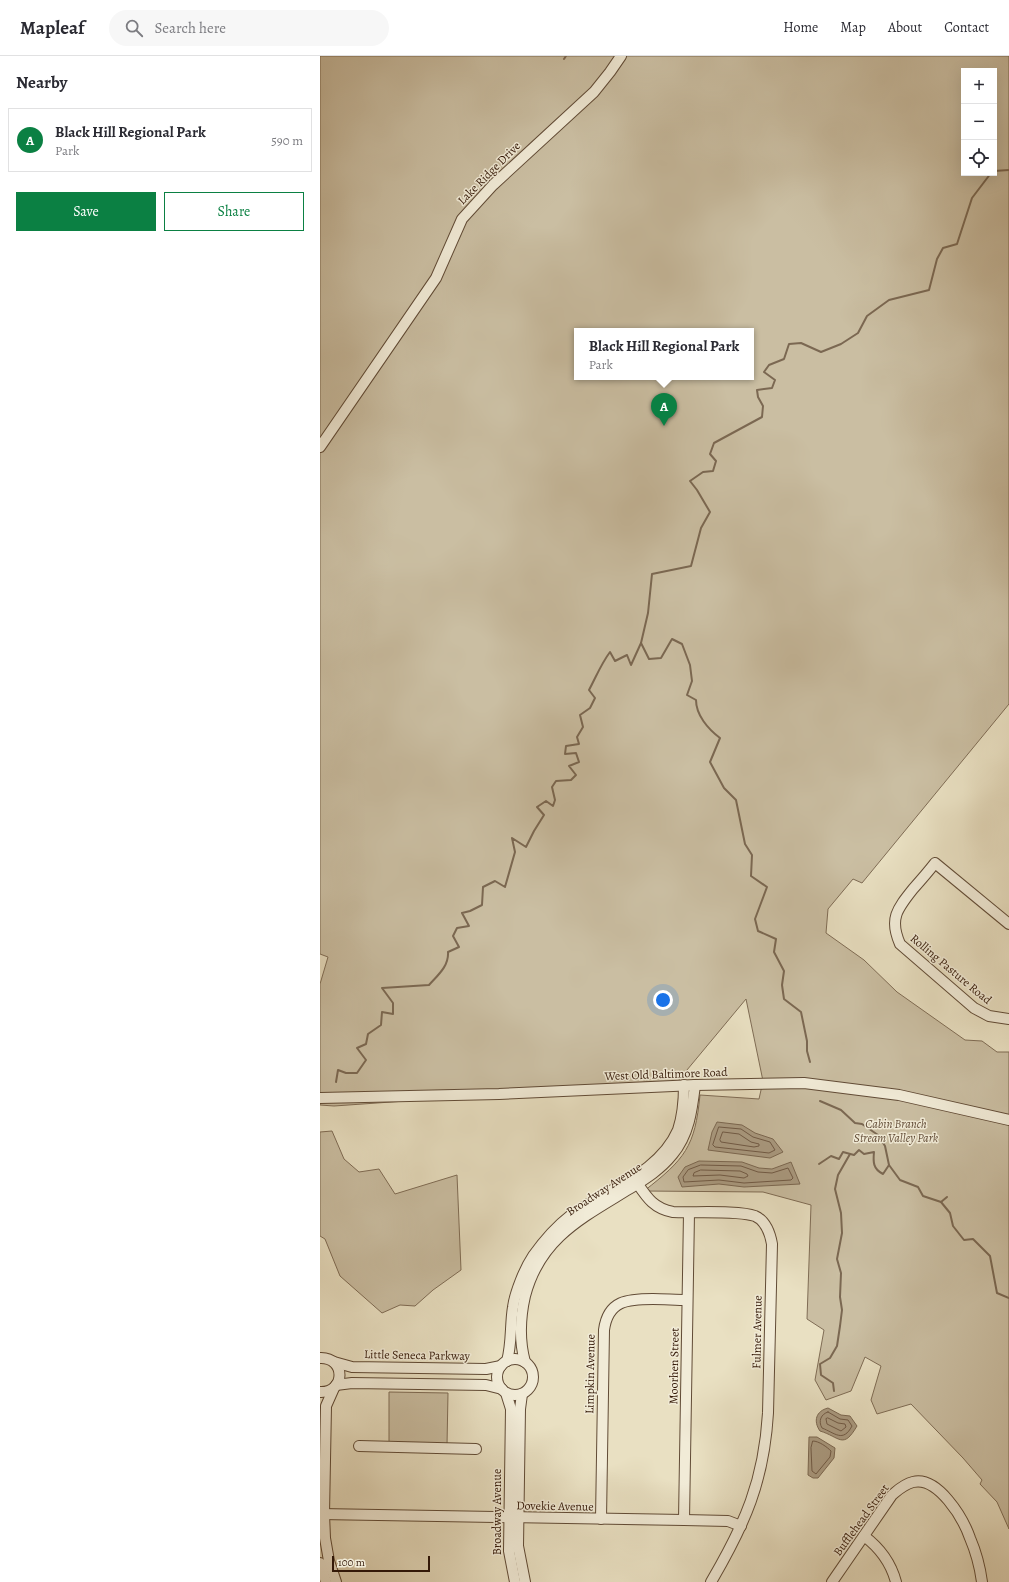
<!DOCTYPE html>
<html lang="en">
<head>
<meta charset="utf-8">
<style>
  :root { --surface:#fff; --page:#f7f7f7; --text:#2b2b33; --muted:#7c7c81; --line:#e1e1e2; --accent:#0b8043 }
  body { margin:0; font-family:Alegreya,serif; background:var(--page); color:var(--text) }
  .controls { position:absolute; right:12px; top:12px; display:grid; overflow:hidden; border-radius:0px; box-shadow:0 4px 16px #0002 }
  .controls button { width:36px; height:36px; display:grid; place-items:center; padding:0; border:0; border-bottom:1px solid var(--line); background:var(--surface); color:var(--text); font:20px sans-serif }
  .scale { position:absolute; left:12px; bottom:10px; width:98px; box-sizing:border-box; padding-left:4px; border:2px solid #341908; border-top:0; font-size:11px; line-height:14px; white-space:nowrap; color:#341908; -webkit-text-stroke:3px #f1ebd7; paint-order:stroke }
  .you { position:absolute; left:343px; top:944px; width:14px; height:14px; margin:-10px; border:3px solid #fff; border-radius:50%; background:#1a73e8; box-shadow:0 0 0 6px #1a73e833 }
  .badge { display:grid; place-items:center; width:26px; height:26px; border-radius:50%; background:var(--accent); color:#fff; font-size:13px; font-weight:700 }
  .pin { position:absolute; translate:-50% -33px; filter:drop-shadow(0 1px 2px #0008) }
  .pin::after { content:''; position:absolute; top:21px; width:14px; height:12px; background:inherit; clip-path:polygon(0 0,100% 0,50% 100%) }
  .popup { position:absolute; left:254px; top:272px; width:180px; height:52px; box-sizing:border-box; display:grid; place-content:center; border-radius:0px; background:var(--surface); filter:drop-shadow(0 1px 3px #0005); font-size:13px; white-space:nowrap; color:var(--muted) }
  .popup b { font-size:15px; color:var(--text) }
  .popup::after { content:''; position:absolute; left:50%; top:100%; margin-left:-8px; border:8px solid transparent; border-top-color:var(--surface) }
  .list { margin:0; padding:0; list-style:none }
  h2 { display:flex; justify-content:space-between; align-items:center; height:52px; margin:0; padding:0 16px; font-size:17px }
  h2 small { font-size:13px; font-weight:400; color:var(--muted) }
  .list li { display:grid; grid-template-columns:26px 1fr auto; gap:12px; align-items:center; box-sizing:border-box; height:64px; margin:0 8px 8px; padding:0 8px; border:1px solid var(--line); border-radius:0px }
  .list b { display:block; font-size:15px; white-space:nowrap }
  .list p { margin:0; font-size:13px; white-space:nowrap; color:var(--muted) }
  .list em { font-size:13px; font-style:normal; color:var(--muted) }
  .actions { display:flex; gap:8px; padding:12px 16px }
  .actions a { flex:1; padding:9px 0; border:1px solid var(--accent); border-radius:0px; text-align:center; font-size:14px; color:var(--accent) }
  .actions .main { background:var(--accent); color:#fff }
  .icon { flex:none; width:22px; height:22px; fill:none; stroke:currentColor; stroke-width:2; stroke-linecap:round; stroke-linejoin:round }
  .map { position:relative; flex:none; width:689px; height:1526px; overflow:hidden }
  header { display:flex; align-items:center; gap:24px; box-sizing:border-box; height:56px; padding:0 20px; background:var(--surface); border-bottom:1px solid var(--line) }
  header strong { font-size:19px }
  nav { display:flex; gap:22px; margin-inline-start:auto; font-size:14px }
  .search { width:280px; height:36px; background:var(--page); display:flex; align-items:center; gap:10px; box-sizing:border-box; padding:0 14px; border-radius:22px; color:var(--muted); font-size:15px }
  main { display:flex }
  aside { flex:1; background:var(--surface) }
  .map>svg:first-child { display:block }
  .green { fill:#cabea2; stroke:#7f6c55; fill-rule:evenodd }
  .water { fill:#ab9c83; stroke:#7b6852 }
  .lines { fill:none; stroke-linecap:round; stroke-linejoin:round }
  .shore { stroke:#705a46; stroke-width:1 }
  .stream { stroke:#7b6852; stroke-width:2 }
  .minor-casing { stroke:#614b36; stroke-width:12 }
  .minor { stroke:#f1ebd7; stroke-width:10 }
  .labels { text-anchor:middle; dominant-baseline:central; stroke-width:3; stroke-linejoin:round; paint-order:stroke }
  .street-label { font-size:12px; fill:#341908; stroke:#f1ebd7 }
  .park-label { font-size:12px; font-style:italic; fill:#614b36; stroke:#f1ebd7 }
</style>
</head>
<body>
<header>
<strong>Mapleaf</strong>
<div class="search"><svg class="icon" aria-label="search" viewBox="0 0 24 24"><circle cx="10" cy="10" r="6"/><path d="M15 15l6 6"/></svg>Search here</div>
<nav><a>Home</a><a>Map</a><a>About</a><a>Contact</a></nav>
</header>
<main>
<aside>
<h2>Nearby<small></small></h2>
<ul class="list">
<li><span class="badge">A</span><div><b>Black Hill Regional Park</b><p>Park</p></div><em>590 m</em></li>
</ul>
<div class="actions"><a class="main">Save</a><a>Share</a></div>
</aside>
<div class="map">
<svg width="689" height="1526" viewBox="0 0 689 1526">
  <rect width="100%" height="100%" fill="#e9e0c2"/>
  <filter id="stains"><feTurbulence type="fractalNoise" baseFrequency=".005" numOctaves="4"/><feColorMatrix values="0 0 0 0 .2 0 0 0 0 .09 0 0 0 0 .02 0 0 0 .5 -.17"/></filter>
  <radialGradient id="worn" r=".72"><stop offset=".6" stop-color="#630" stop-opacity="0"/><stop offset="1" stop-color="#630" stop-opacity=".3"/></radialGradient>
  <g class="green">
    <path d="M0 0H689V648L542 827 533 823 508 853 506 877 544 904 577 936 645 984 662 985 677 996H689V1473L677 1446 660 1428 662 1424 643 1402 591 1348 557 1358 551 1344 561 1310 545 1301 531 1335 506 1344 495 1324 504 1274 487 1263 491 1149 443 1136 324 1135C365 1103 375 1091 380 1039L439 1043 443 1025 426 943 357 1026H327L214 1036 14 1050 0 1049V928L8 901 0 898ZM644 15H674V117H644ZM257 275H431V321H257Z"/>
    <polygon points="12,1075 24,1103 39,1116 59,1113 75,1138 137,1119 141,1214 113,1234 95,1250 80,1249 62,1257 20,1220 5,1183 0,1180 0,1076"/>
    <polygon points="69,1336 128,1337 127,1389 69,1388"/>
  </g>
  <g class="water">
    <polygon points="397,1066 422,1069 435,1077 453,1083 463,1096 450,1102 388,1094 392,1076"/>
    <polygon points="379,1105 422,1106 439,1112 452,1113 471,1106 480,1128 424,1131 399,1128 362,1131 358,1121 365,1111"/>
    <path d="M508 1352 521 1359 530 1360 537 1370C523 1394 520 1381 500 1375 493 1365 496 1355 508 1352Z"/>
    <polygon points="489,1381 497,1381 515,1392 514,1402 498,1422 493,1422 488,1419"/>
  </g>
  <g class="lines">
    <g class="shore">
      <polygon points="399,1071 421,1073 433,1081 450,1086 455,1094 449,1097 395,1091 393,1089"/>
      <polygon points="403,1076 419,1078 431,1086 439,1088 439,1090 434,1091 401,1086 400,1084"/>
      <polygon points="381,1109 421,1110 438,1116 452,1117 468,1112 473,1122 471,1124 424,1127 399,1124 364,1126 363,1121 368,1114"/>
      <polygon points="381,1114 420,1115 427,1118 428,1120 424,1122 400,1119 373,1120 374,1117"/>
      <path d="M508 1356 520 1363 528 1364 532 1370C523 1387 515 1377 502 1372 498 1365 501 1358 508 1356Z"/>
      <polygon points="508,1362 518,1367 525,1368 526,1371 521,1375 507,1368 506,1363"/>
      <path d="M493 1385C499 1385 507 1391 511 1395L510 1401 496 1418 492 1415 491 1392Z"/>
    </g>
    <g class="stream">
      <polyline points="244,3 246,0"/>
      <polyline points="674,115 689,114"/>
      <path d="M321 587 329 603 341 602 352 583 362 588 370 609 372 625 367 639 376 644C376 659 388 673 400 682L390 706 404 732 416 744 425 788 432 799 431 820 447 831 435 863 438 875 456 883 454 896 464 915 462 929 464 943 481 956 487 985V995L490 1006"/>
      <path d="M16 1026 18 1014 26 1017H37L46 1004 37 992 46 988 48 978 61 969 62 956 73 958V947L62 932 109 929C118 919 129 910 128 896L139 891 133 880 137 872 149 870 142 857 150 855 162 849 163 831 175 825 185 831 195 796 192 782 206 791 214 775 224 759 217 751 226 745 233 750 235 744 232 731 236 725 251 724 256 719 249 710 259 706 256 697 245 698 246 690 259 688 257 681 263 671 260 659 270 652 275 642 269 634C276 621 281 608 290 596L295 605 307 599 311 609 321 587 328 557 332 518 371 510 381 472 390 456 377 434 370 425 383 416 393 415 396 405 390 398 394 387 442 361 443 350 438 341 437 334 452 332 455 324 444 316 449 309 464 303 469 288 481 287 501 296 521 288 538 277 547 260 569 244 609 234 617 203 623 192 637 188 652 142 671 117"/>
      <polyline points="500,1045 521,1054 535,1067 542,1068 558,1079 565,1090 569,1109 580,1124 598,1131 603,1140 621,1146 630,1157 633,1170 644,1184 653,1183 670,1200 677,1237 689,1242"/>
      <path d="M499 1108 511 1100 519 1103 523 1096 534 1099 539 1094 544 1098 554 1096C553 1106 553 1113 563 1118L569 1109"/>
      <polyline points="621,1146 627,1141"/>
      <polyline points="514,1335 513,1327 501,1319 500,1308 510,1302 517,1290 520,1270 522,1254 520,1241 521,1217 517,1203 522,1177 521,1157 515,1133 518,1119 530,1098"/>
    </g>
    <defs>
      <g id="minor">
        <polyline points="0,391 116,222 142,163 173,129 274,36 290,16 301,0"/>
        <path d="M689 868 615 807C608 816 601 824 593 833 577 853 569 863 580 888L654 952 669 960 689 963"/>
        <polyline points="0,1042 179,1038 375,1029 484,1027 579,1039 689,1064"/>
        <path d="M313 1121C325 1138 331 1152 353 1156 372 1157 419 1154 435 1160 446 1165 450 1177 452 1188L448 1357C444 1425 425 1468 391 1526"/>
        <path d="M0 1302C26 1301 26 1337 0 1336"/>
        <circle cx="195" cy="1321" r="18"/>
        <path d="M187 1305C192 1287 190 1269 193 1251 195 1236 205 1212 213 1200 223 1186 237 1170 250 1160 286 1133 339 1118 358 1074 363 1059 364 1044 364 1029"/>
        <polyline points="14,1306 32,1311 166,1313 181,1310"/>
        <path d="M205 1306C199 1284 200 1262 205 1240 220 1182 262 1162 309 1133 325 1123 340 1114 352 1099 369 1079 372 1054 375 1029"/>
        <polyline points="16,1329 32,1327 166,1329 182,1333"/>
        <polyline points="14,1332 6,1350 4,1458 5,1482 9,1505 16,1526"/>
        <polyline points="186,1337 191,1353 189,1495 195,1526"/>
        <polyline points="202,1338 200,1353 198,1490 205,1526"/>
        <polyline points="39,1390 156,1393"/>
        <polyline points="0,1458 364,1464 408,1465 421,1470"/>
        <path d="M281 1463 284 1274C288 1244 308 1243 333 1243 344 1243 356 1244 367 1244"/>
        <polyline points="364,1464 369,1157"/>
        <path d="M544 1480C560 1492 571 1507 576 1526"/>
        <polyline points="0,1507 6,1526"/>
        <path d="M512 1526 572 1439C578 1434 584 1428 593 1426 618 1420 643 1462 650 1482 656 1496 660 1511 662 1526"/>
      </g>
    </defs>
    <use href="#minor" class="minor-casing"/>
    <use href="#minor" class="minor"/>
  </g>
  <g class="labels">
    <g class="street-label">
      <text transform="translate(169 117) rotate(-45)">Lake Ridge Drive</text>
      <text transform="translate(631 913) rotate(40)">Rolling Pasture Road</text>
      <text transform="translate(346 1018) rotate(-2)">West Old Baltimore Road</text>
      <text transform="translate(284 1133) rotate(-33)">Broadway Avenue</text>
      <text transform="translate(437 1276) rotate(-89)">Fulmer Avenue</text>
      <text transform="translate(97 1299) rotate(1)">Little Seneca Parkway</text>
      <text transform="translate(354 1310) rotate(-89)">Moorhen Street</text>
      <text transform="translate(270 1318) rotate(-89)">Limpkin Avenue</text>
      <text transform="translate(235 1450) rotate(1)">Dovekie Avenue</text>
      <text transform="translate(177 1456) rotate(-90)">Broadway Avenue</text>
      <text transform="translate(541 1464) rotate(-54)">Bufflehead Street</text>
    </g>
    <g class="park-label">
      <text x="576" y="1068">Cabin Branch<tspan x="576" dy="14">Stream Valley Park</tspan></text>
    </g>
  </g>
  <rect width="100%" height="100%" filter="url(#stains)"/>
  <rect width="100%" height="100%" fill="url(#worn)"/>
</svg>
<div class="controls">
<button>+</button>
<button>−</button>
<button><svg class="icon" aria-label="locate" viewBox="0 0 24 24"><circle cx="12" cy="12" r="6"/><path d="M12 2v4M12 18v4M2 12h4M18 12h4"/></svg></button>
</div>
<div class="scale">100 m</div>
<div class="you"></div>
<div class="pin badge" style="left:344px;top:370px">A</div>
<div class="popup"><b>Black Hill Regional Park</b>Park</div>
</div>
</main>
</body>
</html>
